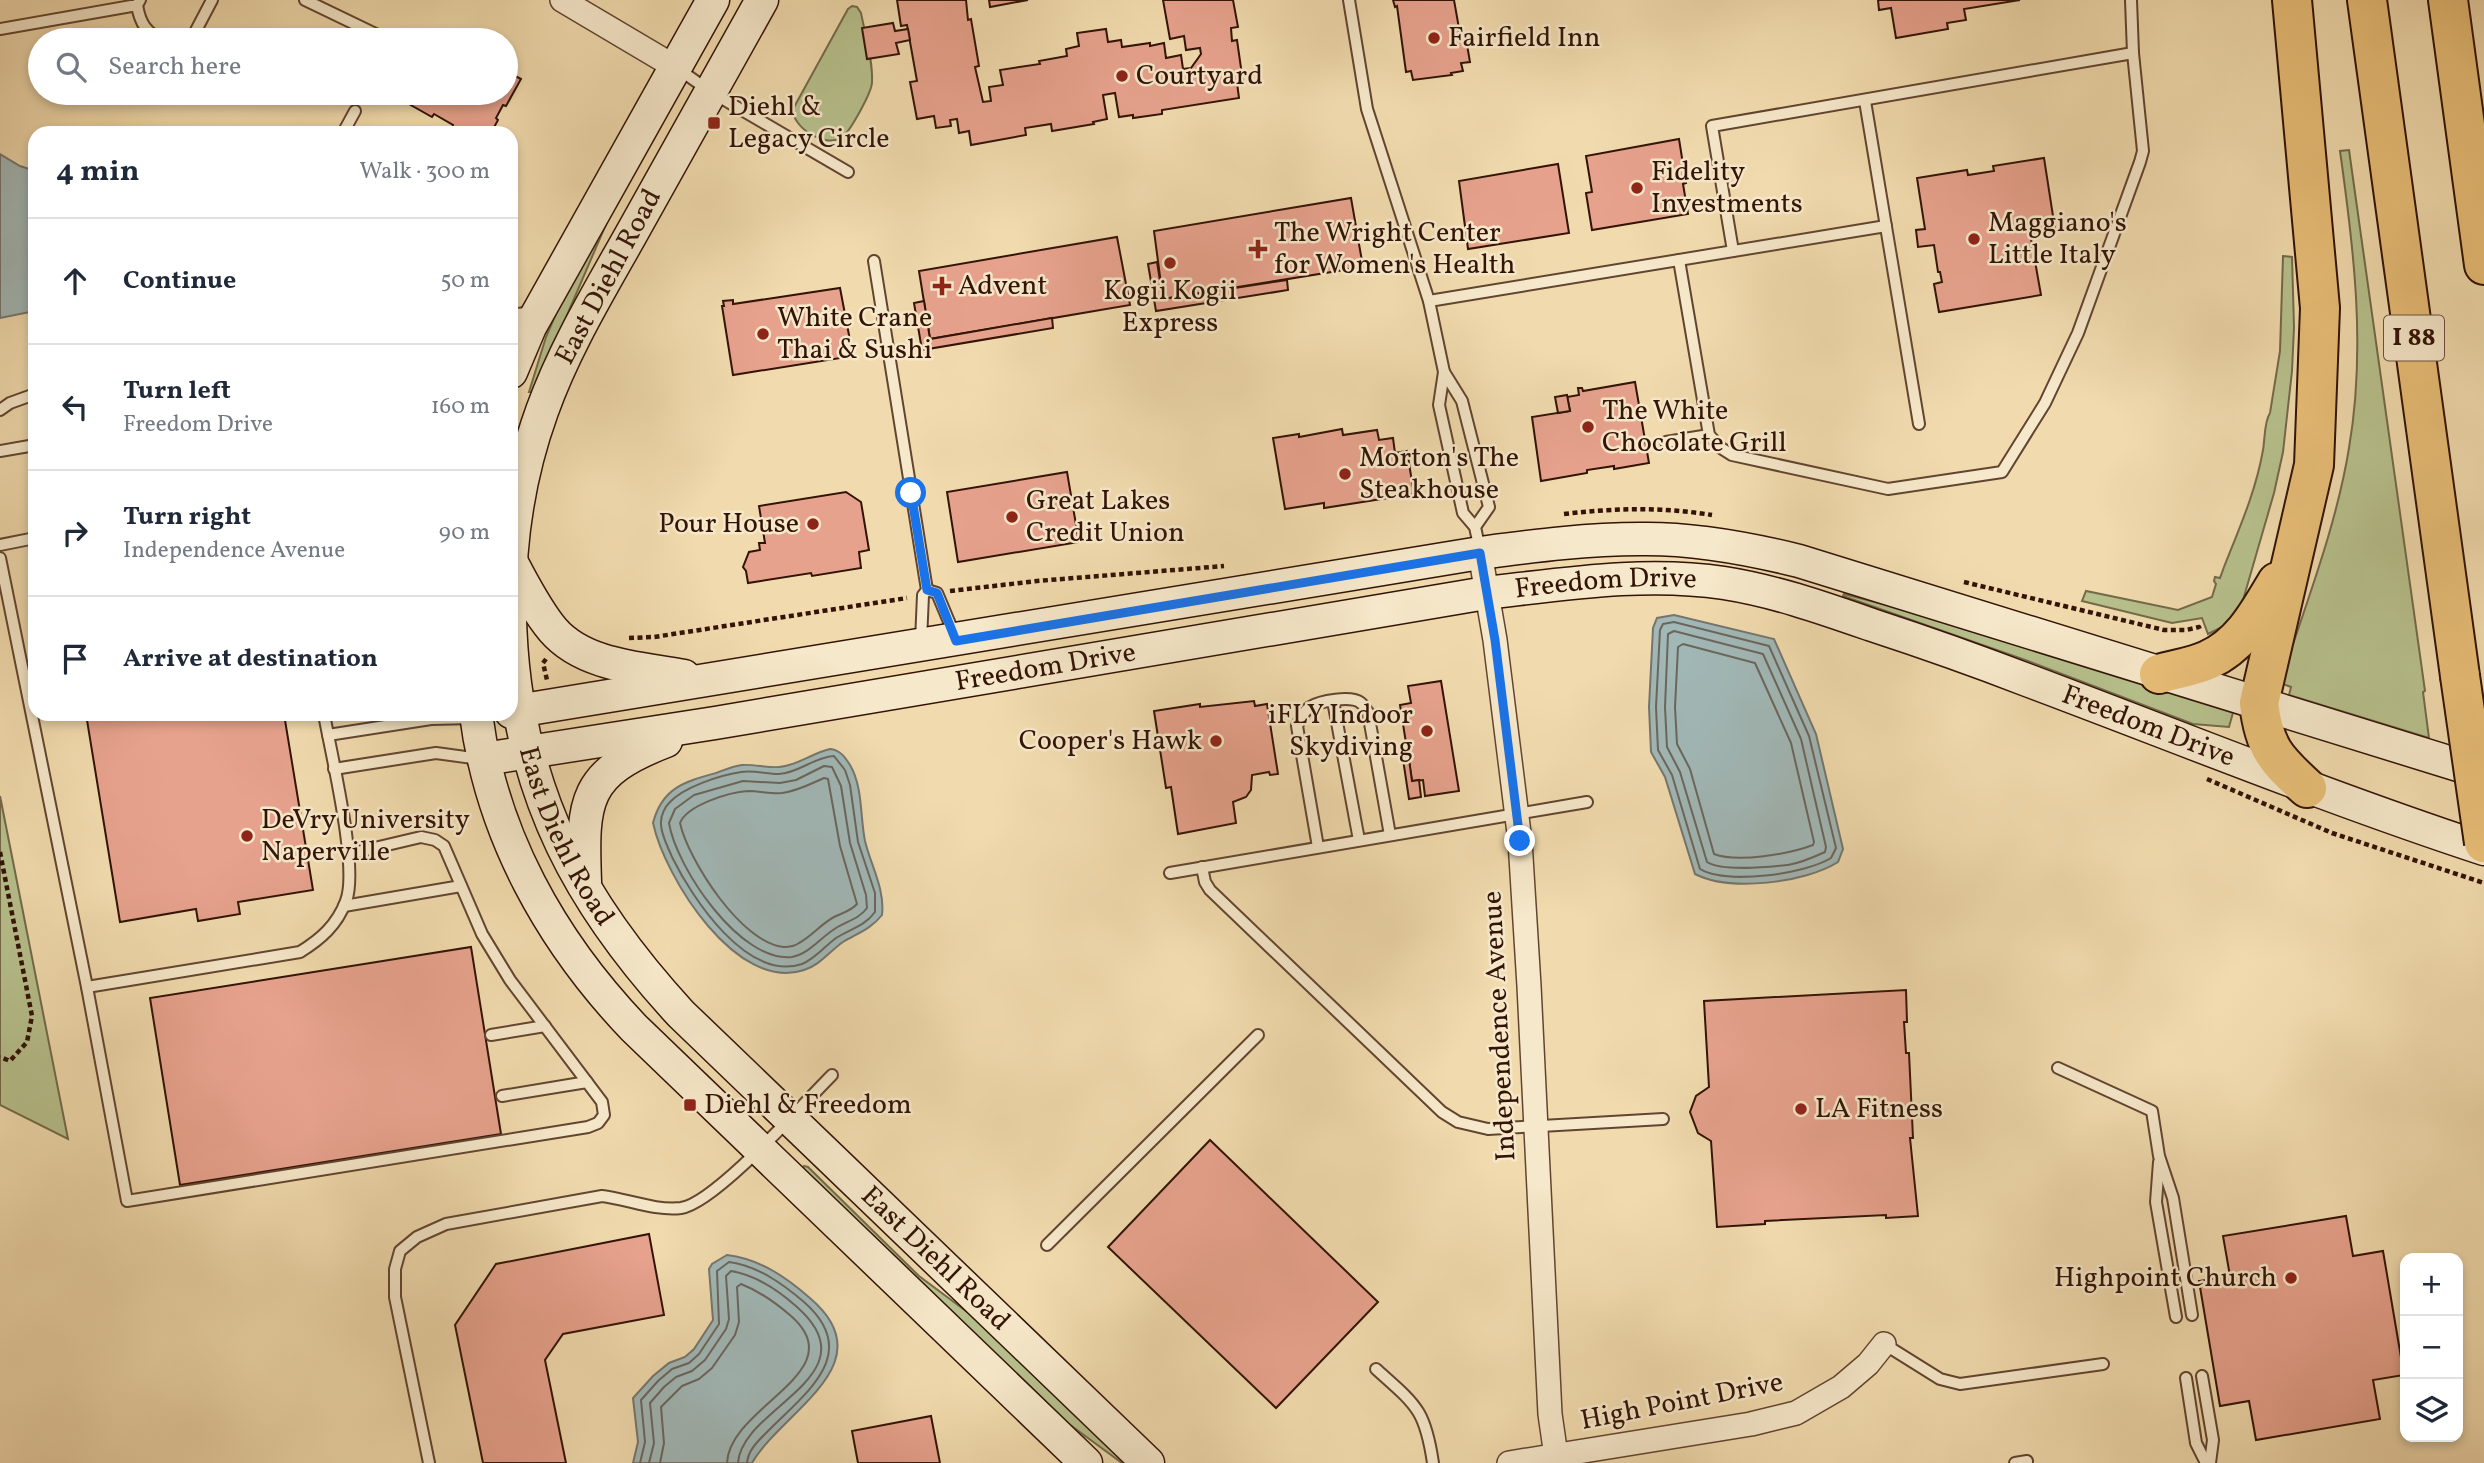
<!DOCTYPE html>
<html lang="en">
<head>
<meta charset="utf-8">
<style>
  :root { --surface:#fff; --page:#f6f6f7; --text:#1f2937; --muted:#747a83; --line:#e0e1e3 }
  body { margin:0; font-family:Vollkorn,serif; background:var(--page); color:var(--text) }
  .controls { position:absolute; right:21px; bottom:21px; display:grid; overflow:hidden; border-radius:14px; box-shadow:0 4px 10px #0003 }
  .controls button { width:63px; height:63px; display:grid; place-items:center; padding:0; border:0; border-bottom:2px solid var(--line); background:var(--surface); color:var(--text); font:35px sans-serif }
  .stop { position:absolute; width:21px; height:21px; margin:-16px; border:5px solid #1a73e8; border-radius:50%; background:#fff }
  .stop.end { background:#1a73e8; border-color:#fff; box-shadow:0 2px 7px #0008 }
  .list { margin:0; padding:0; list-style:none }
  h2 { display:flex; justify-content:space-between; align-items:center; height:91px; margin:0; padding:0 28px; font-size:30px }
  h2 small { font-size:23px; font-weight:400; color:var(--muted) }
  .list li { display:grid; grid-template-columns:46px 1fr auto; gap:21px; align-items:center; box-sizing:border-box; height:126px; padding:0 28px; border-top:2px solid var(--line) }
  .list b { display:block; font-size:26px; white-space:nowrap }
  .list p { margin:0; font-size:23px; white-space:nowrap; color:var(--muted) }
  .list em { font-size:23px; font-style:normal; color:var(--muted) }
  .icon { flex:none; width:38px; height:38px; fill:none; stroke:currentColor; stroke-width:2; stroke-linecap:round; stroke-linejoin:round }
  .map { position:relative; flex:none; width:2484px; height:1463px; overflow:hidden }
  .search { position:absolute; background:var(--surface); box-shadow:0 4px 10px #0003; left:28px; top:28px; width:490px; height:77px; display:flex; align-items:center; gap:18px; box-sizing:border-box; padding:0 24px; border-radius:38px; color:var(--muted); font-size:26px }
  .panel { position:absolute; background:var(--surface); box-shadow:0 4px 10px #0003; left:28px; top:126px; width:490px; height:595px; border-radius:21px }
  .map>svg:first-child { display:block }
  .green { fill:#b7c18d; stroke:#746a4a; stroke-width:2 }
  .water { fill:#a1b8b7; stroke:#757670; stroke-width:2 }
  .lines { fill:none; stroke-linecap:round; stroke-linejoin:round }
  .shore { stroke:#6a665e; stroke-width:2 }
  .building { fill:#e7a28d; stroke:#321306; stroke-width:2 }
  .lane-casing { stroke:#624530; stroke-width:14 }
  .street-casing { stroke:#624530; stroke-width:26 }
  .secondary-casing { stroke:#321306; stroke-width:35 }
  .highway-casing { stroke:#321306; stroke-width:42 }
  .path { stroke:#321306; stroke-width:4.5; stroke-dasharray:5 3.5; stroke-linecap:butt }
  .lane { stroke:#f6e8ca; stroke-width:10 }
  .street { stroke:#f6e8ca; stroke-width:23 }
  .secondary { stroke:#f6e8ca; stroke-width:32 }
  .highway { stroke:#e8be77; stroke-width:38 }
  .highway-bridge-casing { stroke:#321306; stroke-width:42; stroke-linecap:butt }
  .highway-bridge { stroke:#e8be77; stroke-width:38 }
  .route { stroke:#1a73e8; stroke-width:9 }
  .poi-dot { fill:#8f2418; stroke:#f6e8ca; stroke-width:2.5 }
  .labels { text-anchor:middle; dominant-baseline:central; stroke-width:5; stroke-linejoin:round; paint-order:stroke }
  .shield { fill:#f6e8ca; stroke:#6d5341; stroke-width:2 }
  .shield-label { font-size:26px; font-weight:bold; fill:#321306 }
  .poi-label { font-size:28px; fill:#321306; stroke:#f6e8ca; text-anchor:start }
  .street-label { font-size:28px; fill:#321306; stroke:#f6e8ca }
</style>
</head>
<body>
<div class="map">
<svg width="2484" height="1463" viewBox="0 0 2484 1463">
  <rect width="100%" height="100%" fill="#f1dbae"/>
  <filter id="stains"><feTurbulence type="fractalNoise" baseFrequency=".00286" numOctaves="4"/><feColorMatrix values="0 0 0 0 .2 0 0 0 0 .09 0 0 0 0 .02 0 0 0 .5 -.17"/></filter>
  <radialGradient id="worn" r=".72"><stop offset=".6" stop-color="#630" stop-opacity="0"/><stop offset="1" stop-color="#630" stop-opacity=".3"/></radialGradient>
  <g class="green">
    <path d="M852 6 857 7 861 13C865 34 873 60 872 82 872 92 849 134 841 138 824 148 792 127 793 109L848 9Z"/>
    <path d="M2349 150 2425 691 2423 692 2429 738 2289 695 2291 687 2280 683C2305 606 2336 528 2349 448 2366 349 2354 250 2340 151Z"/>
    <polygon points="610,215 534,392 529,392 546,337 567,288"/>
    <path d="M2283 256 2292 257 2294 327 2292 371 2283 452 2274 493 2241 607 2224 626 2208 634 2202 618 2172 623 2082 601 2086 591 2178 610 2212 597 2216 584 2214 581 2215 577 2220 578 2224 567C2239 529 2256 491 2263 450 2265 439 2264 422 2270 413L2280 351Z"/>
    <polygon points="1844,594 1937,618 2234,709 2229,727 2193,724 2028,661 1843,596"/>
    <polygon points="0,796 68,1139 0,1105"/>
    <polygon points="804,1166 808,1167 919,1276 994,1332 1132,1463 1122,1463 1043,1405 802,1170"/>
  </g>
  <g class="water">
    <polygon points="0,154 20,166 35,171 35,311 0,318"/>
    <path d="M1674 615 1774 639 1816 734 1843 849 1838 862C1805 883 1730 892 1695 874L1665 777 1651 752 1649 707 1653 628 1657 618Z"/>
    <path d="M830 749C840 750 845 757 850 765 863 787 860 817 865 841 871 866 885 889 882 915 871 929 858 933 843 942 830 951 819 966 804 970 737 993 665 878 653 823 662 788 684 782 716 773 724 770 733 766 742 765 754 764 767 768 779 767 797 766 812 753 830 749Z"/>
    <path d="M727 1255C760 1259 786 1277 811 1299 886 1364 782 1411 752 1463H633L638 1442 633 1398 653 1376 669 1363 685 1357 694 1349 713 1320 709 1269 712 1264Z"/>
  </g>
  <g class="lines">
    <g class="shore">
      <path d="M1674 622 1769 646 1809 736 1836 848 1831 858C1805 874 1727 885 1700 869L1672 775 1658 750 1656 707 1660 630 1663 624Z"/>
      <path d="M1674 631 1763 654 1801 739 1826 847 1825 852C1814 857 1800 863 1788 865 1769 867 1723 872 1707 862L1680 772 1667 747 1665 707 1668 634Z"/>
      <path d="M1683 644 1755 663 1791 743 1814 842 1813 845C1789 854 1738 863 1714 854L1690 769 1677 744 1675 707 1678 647Z"/>
      <path d="M834 756 845 770 850 785 858 842 875 893V912C865 926 850 929 836 938 825 946 815 959 802 964 747 982 692 898 672 857 668 847 660 833 661 822 661 815 665 807 669 803 683 787 721 775 741 772 754 770 766 774 779 774 799 773 814 757 834 756Z"/>
      <path d="M824 766 832 767 841 786 850 843 866 895 867 908C859 919 847 921 836 928 821 937 809 954 792 957 740 963 676 867 669 823L675 809 694 795 743 781 780 783 796 780Z"/>
      <path d="M824 778 828 779 840 846 857 904C851 911 842 913 834 917 821 924 812 936 799 943 795 946 789 947 784 947 742 944 688 860 680 823 687 805 730 792 748 791 760 791 771 794 782 793 798 791 810 784 824 778Z"/>
      <path d="M640 1463 645 1442 641 1400 658 1381 672 1369 689 1363 699 1354 719 1324 717 1271 729 1262C758 1266 783 1284 804 1302 863 1354 805 1393 767 1432 758 1441 748 1450 747 1463"/>
      <path d="M649 1463 654 1443 650 1403 664 1387 676 1377 692 1371 705 1360 726 1329 729 1319 726 1276 731 1271C756 1275 779 1291 797 1307 875 1376 741 1407 738 1463"/>
      <path d="M660 1463 664 1443 661 1407 682 1386 699 1379 712 1368 735 1335 739 1322 737 1287 741 1284C759 1291 776 1303 791 1316 855 1372 729 1406 727 1463"/>
    </g>
  </g>
  <g class="building">
    <polygon points="897,0 966,0 968,20 971,19 979,66 975,67 983,102 991,101 989,87 1003,85 1000,70 1040,64 1039,61 1067,56 1066,49 1079,46 1077,33 1106,29 1108,42 1121,40 1122,47 1150,43 1150,46 1164,43 1166,58 1181,55 1183,69 1191,68 1201,54 1200,48 1186,50 1184,36 1170,39 1163,0 1233,0 1238,27 1231,28 1232,41 1237,40 1243,82 1237,83 1239,98 1162,110 1162,114 1133,118 1133,115 1119,117 1115,93 1103,95 1107,119 1093,122 1094,124 1052,131 1051,124 1025,128 1026,135 971,145 969,131 959,133 957,119 950,120 951,126 936,128 934,116 917,119 910,82 917,81 907,25 901,26"/>
    <polygon points="989,0 1028,0 990,7"/>
    <polygon points="1393,0 1454,0 1460,34 1465,33 1470,62 1461,63 1463,71 1451,73 1452,75 1413,80 1411,71 1406,72 1397,6 1395,7"/>
    <polygon points="1878,0 2020,0 1964,9 1966,20 1947,23 1948,29 1896,38 1891,8 1879,10"/>
    <polygon points="893,23 895,31 908,29 910,40 896,43 899,54 867,59 862,28"/>
    <polygon points="506,71 521,79 506,106 503,105 496,118 498,120 491,133 461,133 452,128 453,125 434,114 432,117 400,99 404,93 506,93"/>
    <polygon points="1679,139 1686,183 1683,184 1688,214 1592,230 1586,193 1592,192 1586,156"/>
    <polygon points="2044,158 2055,229 2030,233 2041,295 1939,312 1934,284 1942,282 1940,272 1938,272 1934,245 1918,247 1916,230 1925,229 1917,178 1967,170 1968,175 1994,171 1993,166"/>
    <polygon points="1558,164 1569,233 1468,249 1459,181"/>
    <polygon points="1351,198 1363,267 1163,299 1154,231"/>
    <polygon points="1117,237 1130,305 930,339 919,271"/>
    <polygon points="1157,262 1163,299 1287,280 1288,290 1156,311 1148,264"/>
    <polygon points="840,288 853,356 733,375 722,306 724,306 723,301 733,300 733,304"/>
    <polygon points="924,301 930,339 1052,318 1053,328 922,350 914,303"/>
    <polygon points="1635,382 1649,463 1614,469 1614,466 1587,470 1587,473 1541,481 1532,417 1570,411 1567,397 1579,395 1578,388 1582,388 1583,391"/>
    <polygon points="1567,395 1570,411 1558,413 1555,397"/>
    <polygon points="1342,429 1343,435 1377,430 1379,440 1393,438 1395,453 1407,451 1414,494 1324,508 1324,503 1285,509 1273,438 1299,434 1299,437"/>
    <polygon points="1067,472 1079,542 958,562 947,492"/>
    <polygon points="846,492 861,502 869,550 859,552 861,568 812,576 811,573 748,583 746,571 743,567 749,552 760,550 759,543 765,543 759,506"/>
    <polygon points="1441,681 1459,791 1425,796 1423,780 1412,781 1400,705 1411,703 1408,686"/>
    <polygon points="1254,701 1255,706 1267,704 1278,774 1270,775 1269,772 1252,775 1251,790 1246,797 1233,802 1236,823 1178,834 1171,787 1166,788 1154,711 1200,704 1200,707"/>
    <polygon points="86,714 284,714 313,890 238,902 240,914 198,921 196,909 120,922"/>
    <polygon points="1407,745 1412,781 1419,780 1421,797 1409,799 1401,746"/>
    <polygon points="471,947 501,1134 180,1185 150,998"/>
    <polygon points="1906,990 1907,1022 1904,1022 1906,1053 1909,1053 1913,1138 1910,1138 1918,1216 1886,1218 1886,1215 1765,1221 1765,1224 1717,1227 1711,1141 1698,1133 1690,1112 1696,1096 1709,1087 1704,1001"/>
    <polygon points="1210,1140 1378,1302 1276,1408 1108,1247"/>
    <polygon points="2346,1216 2353,1256 2383,1251 2404,1375 2373,1380 2380,1419 2256,1440 2249,1401 2220,1406 2199,1281 2230,1276 2223,1236"/>
    <polygon points="649,1234 664,1315 563,1334 545,1360 566,1463 483,1463 455,1325 496,1264"/>
    <polygon points="931,1416 940,1463 858,1463 852,1431"/>
  </g>
  <g class="lines">
    <defs>
      <g id="lane">
        <polyline points="305,0 388,40"/>
        <polyline points="1349,0 1367,109 1429,301 1444,372 1439,405 1463,513 1475,527 1480,550"/>
        <polyline points="2131,0 2133,53"/>
        <path d="M137 5C140 23 146 33 163 40"/>
        <polyline points="0,29 137,5 140,0"/>
        <polyline points="191,40 212,0"/>
        <polyline points="677,68 711,92 848,172"/>
        <polyline points="1865,101 1919,424"/>
        <polyline points="343,133 355,111"/>
        <polyline points="1679,260 1709,435 1721,448 1732,455 1888,489 2002,472 2045,403 2078,333 2140,162 2143,151 2133,53 1712,126 1733,251"/>
        <polyline points="874,261 927,590 923,595 921,641"/>
        <polyline points="1429,301 1886,226"/>
        <polyline points="511,315 532,312"/>
        <polyline points="1444,372 1462,401 1489,507 1475,527"/>
        <polyline points="0,410 10,403 35,394"/>
        <polyline points="1666,442 1709,435"/>
        <polyline points="0,451 35,445"/>
        <polyline points="0,545 35,538"/>
        <polyline points="0,558 87,987 127,1201 588,1127 598,1123 604,1115 602,1102 510,980 482,934 444,846 435,840 421,837 349,854"/>
        <polyline points="927,590 937,593 955,636"/>
        <polyline points="1333,701 1359,840"/>
        <polyline points="328,735 431,719 473,718"/>
        <polyline points="334,769 436,753 480,759"/>
        <path d="M1318 847 1297 726C1301 718 1303 712 1310 707 1320 701 1351 695 1361 703 1364 705 1365 709 1368 712L1390 835"/>
        <polyline points="1202,867 1205,882 1210,890 1442,1112 1458,1122 1488,1129 1663,1119"/>
        <polyline points="1170,873 1587,802"/>
        <polyline points="344,906 461,886"/>
        <path d="M87 987 300 952C321 939 337 925 346 901 359 868 331 754 324 714"/>
        <polyline points="491,1035 545,1026"/>
        <polyline points="2058,1068 2152,1111 2159,1156 2173,1198 2192,1315"/>
        <polyline points="502,1096 587,1082"/>
        <polyline points="2159,1162 2156,1202 2176,1317"/>
        <polyline points="1047,1245 1258,1035"/>
        <polyline points="1884,1344 1940,1379 1960,1384 2103,1364"/>
        <path d="M1376 1369C1416 1405 1425 1409 1433 1463"/>
        <polyline points="2202,1376 2213,1440 2210,1463"/>
        <polyline points="2186,1378 2196,1443 2206,1463"/>
        <path d="M429 1463 395 1297V1269L400 1251 417 1237 446 1224 602 1196C627 1199 655 1211 681 1208 715 1203 803 1104 832 1075"/>
        <polyline points="2015,1463 2027,1461 2027,1463"/>
      </g>
      <g id="street">
        <polyline points="562,0 675,67"/>
        <polyline points="1480,553 1495,640 1520,841 1529,986 1550,1414 1556,1456"/>
        <polyline points="1509,1463 1751,1424 1796,1413 1841,1387 1868,1364 1884,1344"/>
      </g>
      <g id="secondary">
        <path id="s1" d="M762 0C719 77 676 154 633 231 600 290 565 347 542 411 493 546 500 715 562 845 592 908 634 963 681 1014L1148 1463"/>
        <polyline points="511,372 530,327 713,0"/>
        <path d="M513 565C525 587 537 611 553 630 584 666 641 668 684 676"/>
        <path d="M511 712 1480 553C1534 546 1586 539 1640 539 1694 538 1747 548 1799 561L2484 773"/>
        <path d="M476 714C491 834 551 941 634 1028L1086 1463"/>
        <path id="s2" d="M484 759 715 723 1486 593C1565 584 1645 571 1724 583 1775 591 1823 608 1872 625 1924 642 1975 660 2027 680 2179 737 2329 798 2484 849"/>
        <path d="M585 882C582 800 583 773 666 741"/>
      </g>
      <g id="highway">
        <path d="M2292 0 2320 308 2314 465 2259 703C2264 747 2275 759 2307 788"/>
        <polyline points="2367,0 2460,676"/>
        <polyline points="2448,0 2484,265"/>
        <path d="M2159 674C2175 669 2193 667 2208 660 2242 645 2259 612 2277 582"/>
      </g>
    </defs>
    <use href="#lane" class="lane-casing"/>
    <use href="#street" class="street-casing"/>
    <use href="#secondary" class="secondary-casing"/>
    <use href="#highway" class="highway-casing"/>
    <g class="path">
      <path d="M1564 514C1614 508 1663 507 1712 515"/>
      <polyline points="1964,582 2164,630 2186,630 2199,627 2201,632"/>
      <polyline points="950,591 1037,581 1224,566"/>
      <polyline points="629,638 654,637 907,598"/>
      <polyline points="546,659 543,663 547,680"/>
      <polyline points="2207,779 2332,833 2484,883"/>
      <polyline points="0,852 32,1016 27,1042 10,1061 0,1057"/>
    </g>
    <use href="#lane" class="lane"/>
    <use href="#street" class="street"/>
    <use href="#secondary" class="secondary"/>
    <use href="#highway" class="highway"/>
    <defs>
      <polyline id="highway-bridge" points="2460,676 2484,843"/>
    </defs>
    <use href="#highway-bridge" class="highway-bridge-casing"/>
    <use href="#highway-bridge" class="highway-bridge"/>
  </g>
  <g class="lines">
    <polyline class="route" points="911,493 927,590 937,593 956,641 1480,553 1495,640 1520,841"/>
  </g>
  <g class="poi-dot">
    <circle cx="1434" cy="38" r="7"/>
    <circle cx="1122" cy="76" r="7"/>
    <rect x="707" y="116" width="14" height="14" rx="3.5"/>
    <circle cx="1637" cy="188" r="7"/>
    <circle cx="1974" cy="239" r="7"/>
    <path d="M1254.5 238.5h7v7h7v7h-7v7h-7v-7h-7v-7h7z"/>
    <circle cx="1170" cy="263" r="7"/>
    <path d="M938.5 275.5h7v7h7v7h-7v7h-7v-7h-7v-7h7z"/>
    <circle cx="763" cy="334" r="7"/>
    <circle cx="1588" cy="427" r="7"/>
    <circle cx="1345" cy="474" r="7"/>
    <circle cx="1012" cy="517" r="7"/>
    <circle cx="813" cy="524" r="7"/>
    <circle cx="1427" cy="731" r="7"/>
    <circle cx="1216" cy="741" r="7"/>
    <circle cx="247" cy="836" r="7"/>
    <rect x="683" y="1098" width="14" height="14" rx="3.5"/>
    <circle cx="1801" cy="1109" r="7"/>
    <circle cx="2291" cy="1278" r="7"/>
  </g>
  <g class="labels">
    <rect class="shield" x="2384" y="315.5" width="60" height="45" rx="5"/>
    <g class="shield-label">
      <text x="2414" y="338">I 88</text>
    </g>
    <g class="poi-label">
      <text x="1448" y="38">Fairfield Inn</text>
      <text x="1136" y="76">Courtyard</text>
      <text x="728" y="107">Diehl &amp;<tspan x="728" dy="32">Legacy Circle</tspan></text>
      <text x="1651" y="172">Fidelity<tspan x="1651" dy="32">Investments</tspan></text>
      <text x="1988" y="223">Maggiano's<tspan x="1988" dy="32">Little Italy</tspan></text>
      <text x="1274" y="233">The Wright Center<tspan x="1274" dy="32">for Women's Health</tspan></text>
      <text x="958" y="286">Advent</text>
      <text x="1170" y="291" text-anchor="middle">Kogii Kogii<tspan x="1170" dy="32">Express</tspan></text>
      <text x="777" y="318">White Crane<tspan x="777" dy="32">Thai &amp; Sushi</tspan></text>
      <text x="1602" y="411">The White<tspan x="1602" dy="32">Chocolate Grill</tspan></text>
      <text x="1359" y="458">Morton's The<tspan x="1359" dy="32">Steakhouse</tspan></text>
      <text x="1026" y="501">Great Lakes<tspan x="1026" dy="32">Credit Union</tspan></text>
      <text x="799" y="524" text-anchor="end">Pour House</text>
      <text x="1413" y="715" text-anchor="end">iFLY Indoor<tspan x="1413" dy="32">Skydiving</tspan></text>
      <text x="1202" y="741" text-anchor="end">Cooper's Hawk</text>
      <text x="261" y="820">DeVry University<tspan x="261" dy="32">Naperville</tspan></text>
      <text x="704" y="1105">Diehl &amp; Freedom</text>
      <text x="1815" y="1109">LA Fitness</text>
      <text x="2277" y="1278" text-anchor="end">Highpoint Church</text>
    </g>
    <g class="street-label">
      <text transform="translate(609 277) rotate(-62)">East Diehl Road</text>
      <text stroke="none"><textPath href="#s2" startOffset="1136">Freedom Drive</textPath></text>
      <text stroke="none"><textPath href="#s2" startOffset="569">Freedom Drive</textPath></text>
      <text stroke="none"><textPath href="#s2" startOffset="1703">Freedom Drive</textPath></text>
      <text stroke="none"><textPath href="#s1" startOffset="905">East Diehl Road</textPath></text>
      <text transform="translate(1500 1026) rotate(-93)">Independence Avenue</text>
      <text stroke="none"><textPath href="#s1" startOffset="1472">East Diehl Road</textPath></text>
      <text transform="translate(1682 1402) rotate(-11)">High Point Drive</text>
    </g>
  </g>
  <rect width="100%" height="100%" filter="url(#stains)"/>
  <rect width="100%" height="100%" fill="url(#worn)"/>
</svg>
<div class="controls">
<button>+</button>
<button>−</button>
<button><svg class="icon" aria-label="layers" viewBox="0 0 24 24"><path d="M12 4l9 5-9 5-9-5zM3 14l9 5 9-5"/></svg></button>
</div>
<div class="stop" style="left:911px;top:493px"></div>
<div class="stop end" style="left:1520px;top:841px"></div>
<div class="search"><svg class="icon" aria-label="search" viewBox="0 0 24 24"><circle cx="10" cy="10" r="6"/><path d="M15 15l6 6"/></svg>Search here</div>
<section class="panel">
<h2>4 min<small>Walk · 300 m</small></h2>
<ul class="list">
<li><svg class="icon" aria-label="ahead" viewBox="0 0 24 24"><path d="M12 20V5M6 11l6-6 6 6"/></svg><div><b>Continue</b></div><em>50 m</em></li>
<li><svg class="icon" aria-label="left" viewBox="0 0 24 24"><path d="M17 20v-9H6M10 6l-5 5 5 5"/></svg><div><b>Turn left</b><p>Freedom Drive</p></div><em>160 m</em></li>
<li><svg class="icon" aria-label="right" viewBox="0 0 24 24"><path d="M7 20v-9h11M14 6l5 5-5 5"/></svg><div><b>Turn right</b><p>Independence Avenue</p></div><em>90 m</em></li>
<li><svg class="icon" aria-label="arrive" viewBox="0 0 24 24"><path d="M6 21V4h12l-3 4 3 4H6"/></svg><div><b>Arrive at destination</b></div></li>
</ul>
</section>
</div>
</body>
</html>
